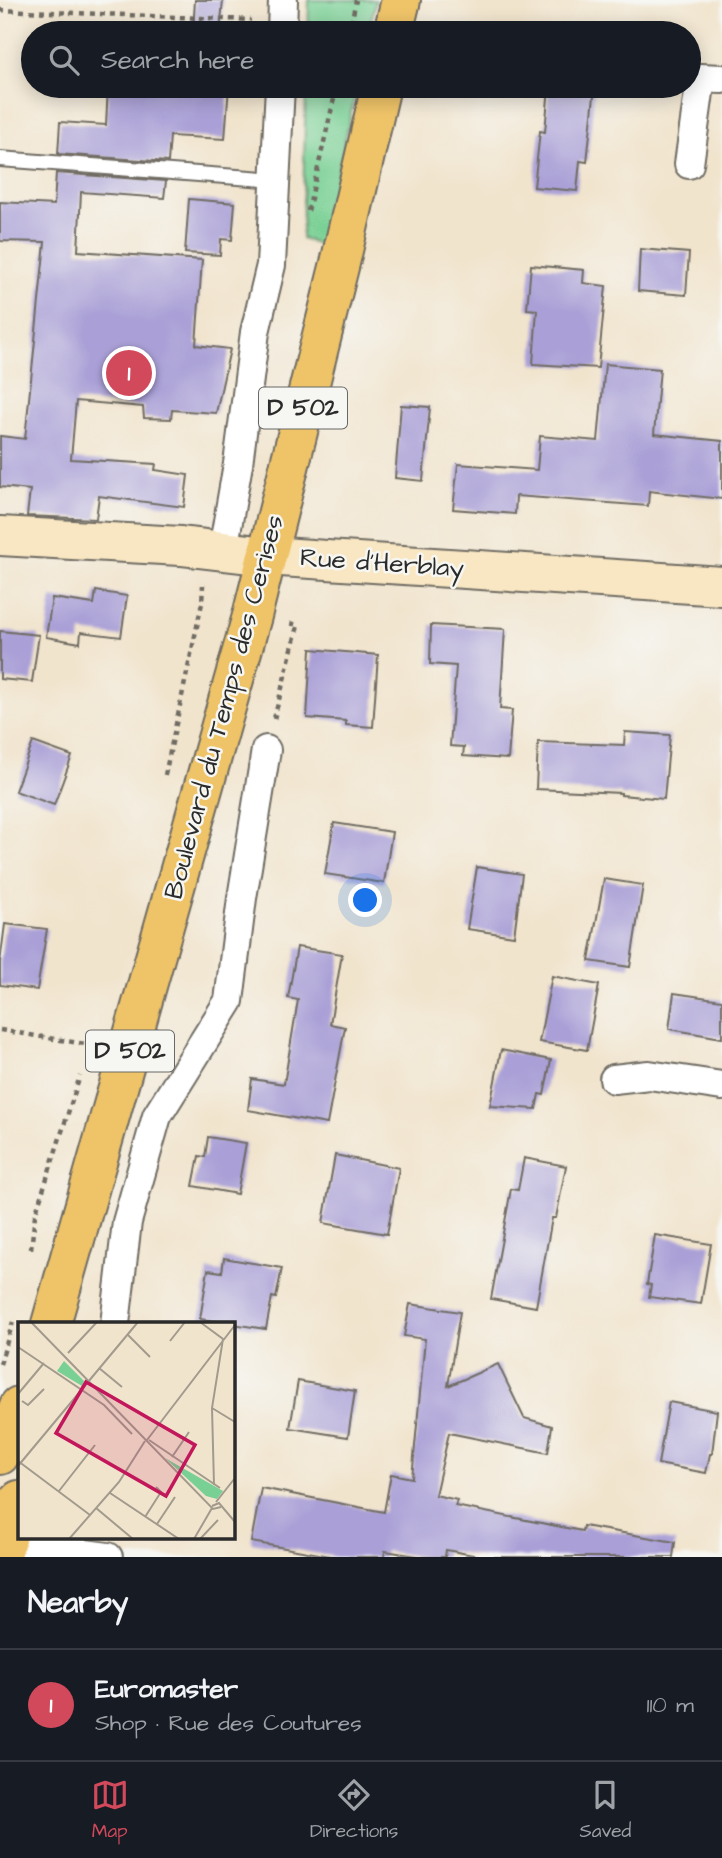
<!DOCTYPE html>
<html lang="en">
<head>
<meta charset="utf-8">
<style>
  :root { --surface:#171b24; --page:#20242c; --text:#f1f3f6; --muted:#9ea1a6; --line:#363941; --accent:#d1495b }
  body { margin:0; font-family:"Architects Daughter",sans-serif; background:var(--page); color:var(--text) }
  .you { position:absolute; left:366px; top:901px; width:24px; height:24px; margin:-18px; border:5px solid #fff; border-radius:50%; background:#1a73e8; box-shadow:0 0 0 10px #1a73e833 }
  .badge { display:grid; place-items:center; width:46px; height:46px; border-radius:50%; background:var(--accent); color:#fff; font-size:23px; font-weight:700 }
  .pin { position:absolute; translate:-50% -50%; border:4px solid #fff; box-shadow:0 2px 7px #0006 }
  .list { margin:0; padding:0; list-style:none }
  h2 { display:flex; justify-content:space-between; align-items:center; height:91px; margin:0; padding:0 28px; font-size:30px }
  h2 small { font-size:23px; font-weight:400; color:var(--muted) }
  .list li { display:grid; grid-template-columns:46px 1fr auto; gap:21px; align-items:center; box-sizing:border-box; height:112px; padding:0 28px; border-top:2px solid var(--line) }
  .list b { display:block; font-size:26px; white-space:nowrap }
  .list p { margin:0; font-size:23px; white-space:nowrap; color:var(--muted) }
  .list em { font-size:23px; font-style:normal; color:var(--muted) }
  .icon { flex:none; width:38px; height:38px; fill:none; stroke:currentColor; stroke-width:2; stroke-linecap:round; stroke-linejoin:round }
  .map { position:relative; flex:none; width:722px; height:1557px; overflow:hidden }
  .search { position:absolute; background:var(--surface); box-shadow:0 4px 18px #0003; left:21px; right:21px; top:21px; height:77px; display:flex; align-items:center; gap:18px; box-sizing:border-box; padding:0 24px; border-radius:38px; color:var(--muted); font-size:26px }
  .sheet { height:203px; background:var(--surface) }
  nav { display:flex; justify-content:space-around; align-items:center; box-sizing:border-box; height:98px; border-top:2px solid var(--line); background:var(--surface); font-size:19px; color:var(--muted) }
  nav a { display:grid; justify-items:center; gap:4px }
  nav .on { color:var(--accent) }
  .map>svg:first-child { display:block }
  .green { fill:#79d094; stroke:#527e60; stroke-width:2 }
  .building { fill:#aaa0d7 }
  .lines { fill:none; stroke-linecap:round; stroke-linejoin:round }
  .lane-casing { stroke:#706c64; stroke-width:18 }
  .street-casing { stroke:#706c64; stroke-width:32 }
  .secondary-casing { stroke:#706c64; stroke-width:42 }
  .primary-casing { stroke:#706c64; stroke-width:42 }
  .path { stroke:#706c64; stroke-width:4.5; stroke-dasharray:5 5; stroke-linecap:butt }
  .lane { stroke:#fff; stroke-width:14 }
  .street { stroke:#fff; stroke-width:28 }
  .secondary { stroke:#f9e7c3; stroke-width:38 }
  .primary { stroke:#efc469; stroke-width:38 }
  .labels { text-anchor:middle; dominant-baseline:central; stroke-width:5; stroke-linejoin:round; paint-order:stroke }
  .shield { fill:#f6f6f2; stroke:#686867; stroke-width:2 }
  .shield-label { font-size:24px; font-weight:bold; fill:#2b2b2b }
  .street-label { font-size:26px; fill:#2b2b2b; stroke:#f6f6f2 }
  .inset-road { fill:none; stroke:#a29a8c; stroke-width:2 }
  .view { fill:#c2185b; fill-opacity:0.15; stroke:#c2185b; stroke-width:3.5 }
  .inset-edge { fill:none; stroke:#2b2b2b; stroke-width:3.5 }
</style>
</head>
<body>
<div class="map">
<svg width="722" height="1557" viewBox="0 0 722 1557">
  <rect width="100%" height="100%" fill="#f6f6f2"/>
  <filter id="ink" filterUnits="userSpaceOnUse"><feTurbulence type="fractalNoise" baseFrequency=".0143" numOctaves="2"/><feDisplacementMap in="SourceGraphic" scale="14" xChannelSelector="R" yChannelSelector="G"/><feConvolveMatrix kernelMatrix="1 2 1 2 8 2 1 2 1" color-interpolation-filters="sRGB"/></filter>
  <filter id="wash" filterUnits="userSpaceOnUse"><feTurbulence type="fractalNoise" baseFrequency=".00686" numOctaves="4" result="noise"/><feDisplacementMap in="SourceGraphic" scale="28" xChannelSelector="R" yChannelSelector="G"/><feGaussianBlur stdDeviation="1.57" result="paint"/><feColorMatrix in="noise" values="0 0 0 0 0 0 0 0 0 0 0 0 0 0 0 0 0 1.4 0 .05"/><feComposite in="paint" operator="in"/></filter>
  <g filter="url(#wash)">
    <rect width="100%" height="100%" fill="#f1e4cd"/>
    <g class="green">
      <polygon points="309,0 376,0 368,33 308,33"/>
      <polygon points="306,86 357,86 321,246 302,238"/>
    </g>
    <g id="blocks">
      <g class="building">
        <polygon points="195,0 223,0 220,33 193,33"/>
        <polygon points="108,86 229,86 225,139 170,136 168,162 58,154 60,122 106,125"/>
        <polygon points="549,86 595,86 587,162 580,161 577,191 534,187 540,131 545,132"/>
        <polygon points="56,173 166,181 164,198 81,192 78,251 202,260 196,345 230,349 216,413 172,410 171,419 144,418 143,407 76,401 71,459 156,464 155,470 188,475 184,507 99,496 96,519 27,516 30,490 0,487 0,436 25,439 45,242 0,241 0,202 54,205"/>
        <polygon points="189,199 235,203 232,240 221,239 220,255 185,253"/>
        <polygon points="640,249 689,253 686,295 638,291"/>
        <polygon points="531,265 584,270 583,283 606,286 598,368 533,364 537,310 527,309"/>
        <polygon points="605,364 660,369 654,434 722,441 722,499 649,491 648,506 516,496 515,514 453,509 458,464 537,470 540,436 598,441"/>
        <polygon points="401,405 430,407 423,481 395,478"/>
        <polygon points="96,591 127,596 121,637 81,632 80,643 46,637 52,598 94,604"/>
        <polygon points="431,625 505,629 500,709 512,710 508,759 463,756 464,747 450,746 456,666 430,664"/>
        <polygon points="0,631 39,635 32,682 0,679"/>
        <polygon points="311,649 378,655 373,727 346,725 346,721 307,718"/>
        <polygon points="625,732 670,735 664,799 621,795 621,793 536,789 538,742 624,745"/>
        <polygon points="33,742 72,756 54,805 15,791"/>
        <polygon points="334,823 392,832 384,883 325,874"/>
        <polygon points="477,867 522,874 514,936 467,929"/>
        <polygon points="604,879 643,885 630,967 589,961"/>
        <polygon points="5,924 47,929 37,990 0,985 0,963"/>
        <polygon points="297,947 342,954 330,1024 345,1027 327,1124 248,1110 252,1079 284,1084 298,1000 288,998"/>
        <polygon points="552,976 599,985 587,1050 539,1042"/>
        <polygon points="674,993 722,1000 722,1038 669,1029"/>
        <polygon points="501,1050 551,1060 544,1095 539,1094 536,1109 490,1106"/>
        <polygon points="208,1137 246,1143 237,1194 193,1186 199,1156 205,1157"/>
        <polygon points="335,1155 399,1168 387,1234 323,1223"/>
        <polygon points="524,1158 566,1166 556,1218 552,1218 536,1307 491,1299 511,1189 518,1190"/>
        <polygon points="655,1235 711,1244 701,1304 649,1297 651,1285 647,1284"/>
        <polygon points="224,1258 282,1268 276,1298 272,1297 266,1329 200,1319 208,1270 222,1272"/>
        <polygon points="410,1304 460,1312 448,1386 498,1364 524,1418 552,1426 548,1453 449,1433 435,1495 457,1500 455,1506 582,1531 583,1526 675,1542 673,1557 484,1557 446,1550 445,1557 423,1557 385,1551 384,1557 336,1557 251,1542 261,1488 384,1512 391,1474 412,1478 425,1339 404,1336"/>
        <polygon points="298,1381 355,1391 348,1437 290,1428"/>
        <polygon points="669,1402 717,1411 712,1454 710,1454 706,1473 658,1464"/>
      </g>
    </g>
  </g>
  <g filter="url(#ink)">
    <use href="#blocks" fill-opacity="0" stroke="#706c64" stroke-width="2"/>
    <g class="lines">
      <defs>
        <polyline id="lane" points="0,159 276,180"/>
        <g id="street">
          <polyline points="282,33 283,0"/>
          <polyline points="689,164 701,78 722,79"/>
          <polyline points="223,550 238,464 255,332 271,265 280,86"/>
          <polyline points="614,1079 649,1075 722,1086"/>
          <polyline points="115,1324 127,1222 157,1116 229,1001 242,898 266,750"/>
          <polyline points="0,1543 108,1557"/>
        </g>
        <polyline id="secondary" points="0,536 181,546 266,556 722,586"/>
        <g id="primary">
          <polyline points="393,33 401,0"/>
          <polyline points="51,1324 252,616 341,259 381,86"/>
          <polyline points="0,1455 19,1406"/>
          <polyline points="1,1557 19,1500"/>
        </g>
      </defs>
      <use href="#lane" class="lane-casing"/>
      <use href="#street" class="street-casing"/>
      <use href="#secondary" class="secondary-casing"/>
      <use href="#primary" class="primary-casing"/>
      <g class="path">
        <polyline points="0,10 251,20"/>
        <polyline points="312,21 359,21"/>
        <polyline points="430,31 457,33"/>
        <polyline points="349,33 356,0"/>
        <polyline points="308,211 337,86"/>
        <polyline points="274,719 298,625 289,623"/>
        <polyline points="165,775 202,603 203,585"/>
        <polyline points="0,1030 91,1045"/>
        <polyline points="31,1249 35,1215 80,1076"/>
        <polyline points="0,1364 13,1322"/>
      </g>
      <use href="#lane" class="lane"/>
      <use href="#street" class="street"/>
      <use href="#secondary" class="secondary"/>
      <use href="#primary" class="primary"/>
    </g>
  </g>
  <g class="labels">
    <g class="shield">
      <rect x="259" y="387.5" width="88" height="41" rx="5"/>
      <rect x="86" y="1030.5" width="88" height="41" rx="5"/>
    </g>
    <g class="shield-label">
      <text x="303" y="408">D 502</text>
      <text x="130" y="1051">D 502</text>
    </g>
    <g class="street-label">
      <text transform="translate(382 563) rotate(4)">Rue d'Herblay</text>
      <text transform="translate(224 707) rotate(-75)">Boulevard du Temps des Cerises</text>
    </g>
  </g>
  <g transform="translate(18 1322)">
    <rect width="217" height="217" fill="#f1e4cd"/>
    <path d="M46 39 66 59 64 64 39 49ZM147 136 205 169 199 177 188 174Z" fill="#79d094"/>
    <path class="inset-road" d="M13 0 195 187 203 185M182 0 205 17 194 86 196 163M110 13 132 35M152 19 167 0M0 25 86 83 114 112M50 31 79 0M81 46 104 65M0 72 26 41M4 79 10 83 26 67M194 86 217 100M129 118 217 3M131 118 202 166M154 135 171 110M0 139 72 193M0 144 120 0M41 169 77 123M92 171 161 217M198 180 217 156M194 184 201 181 217 200M78 186 115 217M127 195 143 170 138 165M139 202 157 175M51 217 101 160 127 119M176 217 194 186M182 217 200 198"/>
    <path class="view" d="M68 60 177 123 148 174 38 111Z"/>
    <rect width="217" height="217" class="inset-edge"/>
  </g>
</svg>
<div class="you"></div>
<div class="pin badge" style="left:129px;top:373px">1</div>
<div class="search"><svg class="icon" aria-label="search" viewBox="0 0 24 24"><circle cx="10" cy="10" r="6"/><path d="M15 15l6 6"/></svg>Search here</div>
</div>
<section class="sheet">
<h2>Nearby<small></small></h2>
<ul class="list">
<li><span class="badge">1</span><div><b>Euromaster</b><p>Shop · Rue des Coutures</p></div><em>110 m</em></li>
</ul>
</section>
<nav>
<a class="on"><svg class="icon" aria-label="map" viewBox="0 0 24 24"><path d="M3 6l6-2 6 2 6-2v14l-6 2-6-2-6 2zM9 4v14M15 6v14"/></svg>Map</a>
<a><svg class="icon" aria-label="directions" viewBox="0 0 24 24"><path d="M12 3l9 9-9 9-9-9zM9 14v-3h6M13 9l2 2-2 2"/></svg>Directions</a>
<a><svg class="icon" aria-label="saved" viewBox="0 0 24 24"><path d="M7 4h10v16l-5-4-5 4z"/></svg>Saved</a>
</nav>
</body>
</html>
